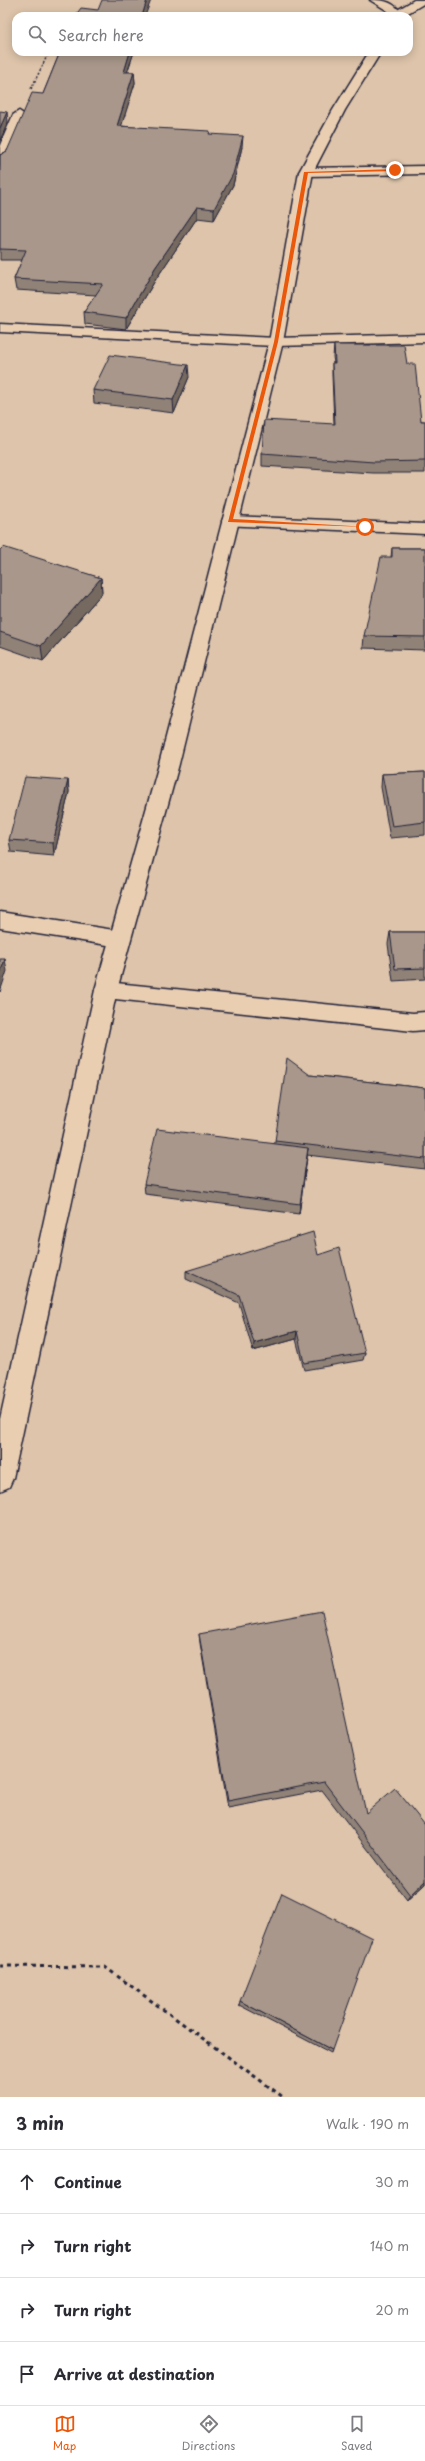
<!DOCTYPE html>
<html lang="en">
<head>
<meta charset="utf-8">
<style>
  :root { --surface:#fff; --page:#f7f7f7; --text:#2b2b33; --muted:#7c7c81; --line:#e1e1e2; --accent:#ea580c }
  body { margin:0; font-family:"Playpen Sans",sans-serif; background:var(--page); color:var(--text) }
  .stop { position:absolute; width:12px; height:12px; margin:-9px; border:3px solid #ea580c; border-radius:50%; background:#fff }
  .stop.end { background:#ea580c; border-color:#fff; box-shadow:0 1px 4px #0008 }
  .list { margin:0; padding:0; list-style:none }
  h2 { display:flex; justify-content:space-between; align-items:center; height:52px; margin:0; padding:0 16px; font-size:17px }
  h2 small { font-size:13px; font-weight:400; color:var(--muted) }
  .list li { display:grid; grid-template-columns:26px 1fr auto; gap:12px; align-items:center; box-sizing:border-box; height:64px; padding:0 16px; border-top:1px solid var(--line) }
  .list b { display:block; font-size:15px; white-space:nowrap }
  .list em { font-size:13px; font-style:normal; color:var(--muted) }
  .icon { flex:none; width:22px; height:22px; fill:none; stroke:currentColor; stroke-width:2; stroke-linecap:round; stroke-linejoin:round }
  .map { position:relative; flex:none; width:425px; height:2097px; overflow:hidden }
  .search { position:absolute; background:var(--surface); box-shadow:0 2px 10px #0003; left:12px; right:12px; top:12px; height:44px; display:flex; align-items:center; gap:10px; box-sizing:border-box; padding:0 14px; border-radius:12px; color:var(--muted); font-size:15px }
  .sheet { height:308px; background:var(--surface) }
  nav { display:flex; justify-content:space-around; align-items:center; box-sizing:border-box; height:56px; border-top:1px solid var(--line); background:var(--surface); font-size:11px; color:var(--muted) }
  nav a { display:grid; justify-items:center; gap:2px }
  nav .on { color:var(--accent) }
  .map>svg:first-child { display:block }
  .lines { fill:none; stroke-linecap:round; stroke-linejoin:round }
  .minor-casing { stroke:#22223b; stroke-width:3 }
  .secondary-casing { stroke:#22223b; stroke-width:3 }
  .path-far1 { stroke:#22223b; stroke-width:1.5; stroke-dasharray:2 2; stroke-linecap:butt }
  .path { stroke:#22223b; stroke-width:3; stroke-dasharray:4 4; stroke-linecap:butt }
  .minor { fill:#e9ceb1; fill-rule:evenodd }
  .secondary { fill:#e9ceb1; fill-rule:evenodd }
  .wall { fill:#908277; stroke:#22223b }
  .shaded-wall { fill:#766a61; stroke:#22223b }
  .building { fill:#a8978a; stroke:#22223b }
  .route { fill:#ea580c }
</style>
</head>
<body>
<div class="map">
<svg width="425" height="2097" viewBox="0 0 425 2097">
  <rect width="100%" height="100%" fill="#ddc4aa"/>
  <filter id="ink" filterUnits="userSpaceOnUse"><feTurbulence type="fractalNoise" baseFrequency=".025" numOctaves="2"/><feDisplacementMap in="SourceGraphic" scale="8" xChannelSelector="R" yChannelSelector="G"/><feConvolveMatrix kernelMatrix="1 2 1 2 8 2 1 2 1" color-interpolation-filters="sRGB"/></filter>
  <g filter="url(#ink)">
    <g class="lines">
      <defs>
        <g id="minor">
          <polygon points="414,0 425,0 425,3 403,16 394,16 394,12"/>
          <polygon points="19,111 25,115 7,161 0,165 0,145 13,115"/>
          <polygon points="425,166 425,174 306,176 299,172 306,168"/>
          <polygon points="0,324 276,338 425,334 425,342 276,346 0,332"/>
          <polygon points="230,516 425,524 425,534 224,525 222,521 224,517"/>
          <polygon points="0,912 120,931 127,933 130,939 127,945 120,947 0,928"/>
          <polygon points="106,982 413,1013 425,1012 425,1030 413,1031 106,998 98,996 95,990 98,984"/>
        </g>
        <g id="secondary">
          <path d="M370 0C385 0 395 2 403 16H391L388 11Z"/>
          <polygon points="369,52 381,52 345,110 313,172 283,342 179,764 117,990 13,1478 9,1487 0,1491 0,1419 95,990 159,764 269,342 299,172 333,110"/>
        </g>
      </defs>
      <use href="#minor" class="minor-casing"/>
      <use href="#secondary" class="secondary-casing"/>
      <polyline class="path-far1" points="31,89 49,52"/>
      <polyline class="path" points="0,1966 105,1967 283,2097"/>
      <use href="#minor" class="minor"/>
      <use href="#secondary" class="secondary"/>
    </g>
    <g class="wall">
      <polygon points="60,52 134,52 127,72 134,72 135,83 121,126 210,134 242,147 233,185 214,220 197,218 156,279 126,329 85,324 84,312 96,295 16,290 14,279 22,260 0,260 0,155 7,151 43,94"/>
      <polygon points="334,345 407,364 421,421 425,421 425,473 373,473 262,466 262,454 334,424 332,375 332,363 334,363 333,357"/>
      <polygon points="189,377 174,413 94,403 93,390"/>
      <polygon points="392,548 425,548 425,650 363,648 364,636 391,557"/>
      <polygon points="0,550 101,578 102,593 43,661 0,646"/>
      <polygon points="425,772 425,835 390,838 381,787 382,774"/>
      <polygon points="68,780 69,792 54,856 11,852 9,840"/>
      <polygon points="390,932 425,932 425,979 393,981 388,944"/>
      <polygon points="310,1075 425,1088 425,1169 307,1155 299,1214 145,1194 144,1184 275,1143 275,1141"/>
      <polygon points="318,1255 365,1353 363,1360 304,1370 296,1339 253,1351 239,1303 186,1279 186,1271"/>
      <polygon points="199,1634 366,1813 425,1825 425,1884 407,1900 322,1790 228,1808 200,1643"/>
      <polygon points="240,2001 332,2050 331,2053 239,2005"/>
    </g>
    <g class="shaded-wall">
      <polygon points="147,0 151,0 145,16 142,16"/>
      <polygon points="130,52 134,52 124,82 124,72"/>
      <polygon points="134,72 135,83 118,137 117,126"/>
      <polygon points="7,112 8,122 0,141 0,128"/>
      <polygon points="243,136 242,147 233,185 214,220 214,209"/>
      <polygon points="197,207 197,218 156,279 126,329 126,318 155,268"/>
      <polygon points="188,365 189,377 174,413 173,400"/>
      <polygon points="101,578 102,593 43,661 41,646"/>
      <polygon points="68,780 69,792 54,856 53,843"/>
      <polygon points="5,959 7,971 0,992 0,974"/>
      <polygon points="308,1148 307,1158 299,1214 300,1204"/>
      <polygon points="297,1331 296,1339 253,1351 254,1343"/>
      <polygon points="425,1881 425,1884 407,1900 410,1895"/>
    </g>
    <g class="building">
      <polygon points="102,0 147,0 142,16 75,16 81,8 98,10"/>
      <polygon points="60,52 130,52 124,72 134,72 117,126 210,131 209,134 243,136 233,174 214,209 197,207 155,268 126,318 84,312 103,284 14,279 26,250 0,249 0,155 7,151 32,93 43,94"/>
      <polygon points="0,111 7,112 0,128"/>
      <polygon points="334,345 404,345 407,364 415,364 421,421 425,421 425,461 374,462 262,454 264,420 335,424 332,363 335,363"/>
      <polygon points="110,355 188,365 173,400 93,390"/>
      <polygon points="3,547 101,578 41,646 0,632 0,550"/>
      <polygon points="392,548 425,548 425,637 364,636 381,557 392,557"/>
      <polygon points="425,772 425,822 392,826 382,774"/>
      <polygon points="25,777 68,780 53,843 9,840"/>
      <polygon points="390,932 425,932 425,968 395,969"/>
      <polygon points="0,959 5,959 0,974"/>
      <polygon points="287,1058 310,1075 425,1088 425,1159 275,1141"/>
      <polygon points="157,1129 308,1148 300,1204 144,1184"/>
      <polygon points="313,1232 318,1255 339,1248 365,1353 304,1363 297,1331 254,1343 239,1295 186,1271"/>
      <polygon points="322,1611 366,1813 395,1788 425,1825 425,1881 410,1895 324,1782 228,1801 199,1634"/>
      <polygon points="282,1893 372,1938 332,2050 240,2001"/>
    </g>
  </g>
  <polygon class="route" points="395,169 397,171 308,173 278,342 233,519 368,527 228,522 274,342 304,172"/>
</svg>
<div class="stop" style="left:365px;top:527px"></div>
<div class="stop end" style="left:395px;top:170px"></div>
<div class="search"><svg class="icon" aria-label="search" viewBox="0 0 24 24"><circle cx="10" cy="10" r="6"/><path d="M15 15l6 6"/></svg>Search here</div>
</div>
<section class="sheet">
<h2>3 min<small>Walk · 190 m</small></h2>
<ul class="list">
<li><svg class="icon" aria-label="ahead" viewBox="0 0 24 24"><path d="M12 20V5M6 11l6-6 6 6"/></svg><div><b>Continue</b></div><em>30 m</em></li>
<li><svg class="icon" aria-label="right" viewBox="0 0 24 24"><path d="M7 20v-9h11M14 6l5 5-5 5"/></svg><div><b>Turn right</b></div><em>140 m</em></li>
<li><svg class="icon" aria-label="right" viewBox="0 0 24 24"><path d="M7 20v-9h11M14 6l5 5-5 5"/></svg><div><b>Turn right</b></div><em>20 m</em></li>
<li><svg class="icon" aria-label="arrive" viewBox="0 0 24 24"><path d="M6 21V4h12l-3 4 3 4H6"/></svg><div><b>Arrive at destination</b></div></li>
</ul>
</section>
<nav>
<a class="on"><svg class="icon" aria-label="map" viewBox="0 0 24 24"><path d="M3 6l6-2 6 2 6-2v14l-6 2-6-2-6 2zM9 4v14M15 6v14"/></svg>Map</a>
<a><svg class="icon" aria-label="directions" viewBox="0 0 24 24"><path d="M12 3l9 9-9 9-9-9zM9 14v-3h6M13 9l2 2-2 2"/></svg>Directions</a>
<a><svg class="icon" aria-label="saved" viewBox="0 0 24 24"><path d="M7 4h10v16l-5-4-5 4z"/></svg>Saved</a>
</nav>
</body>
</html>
